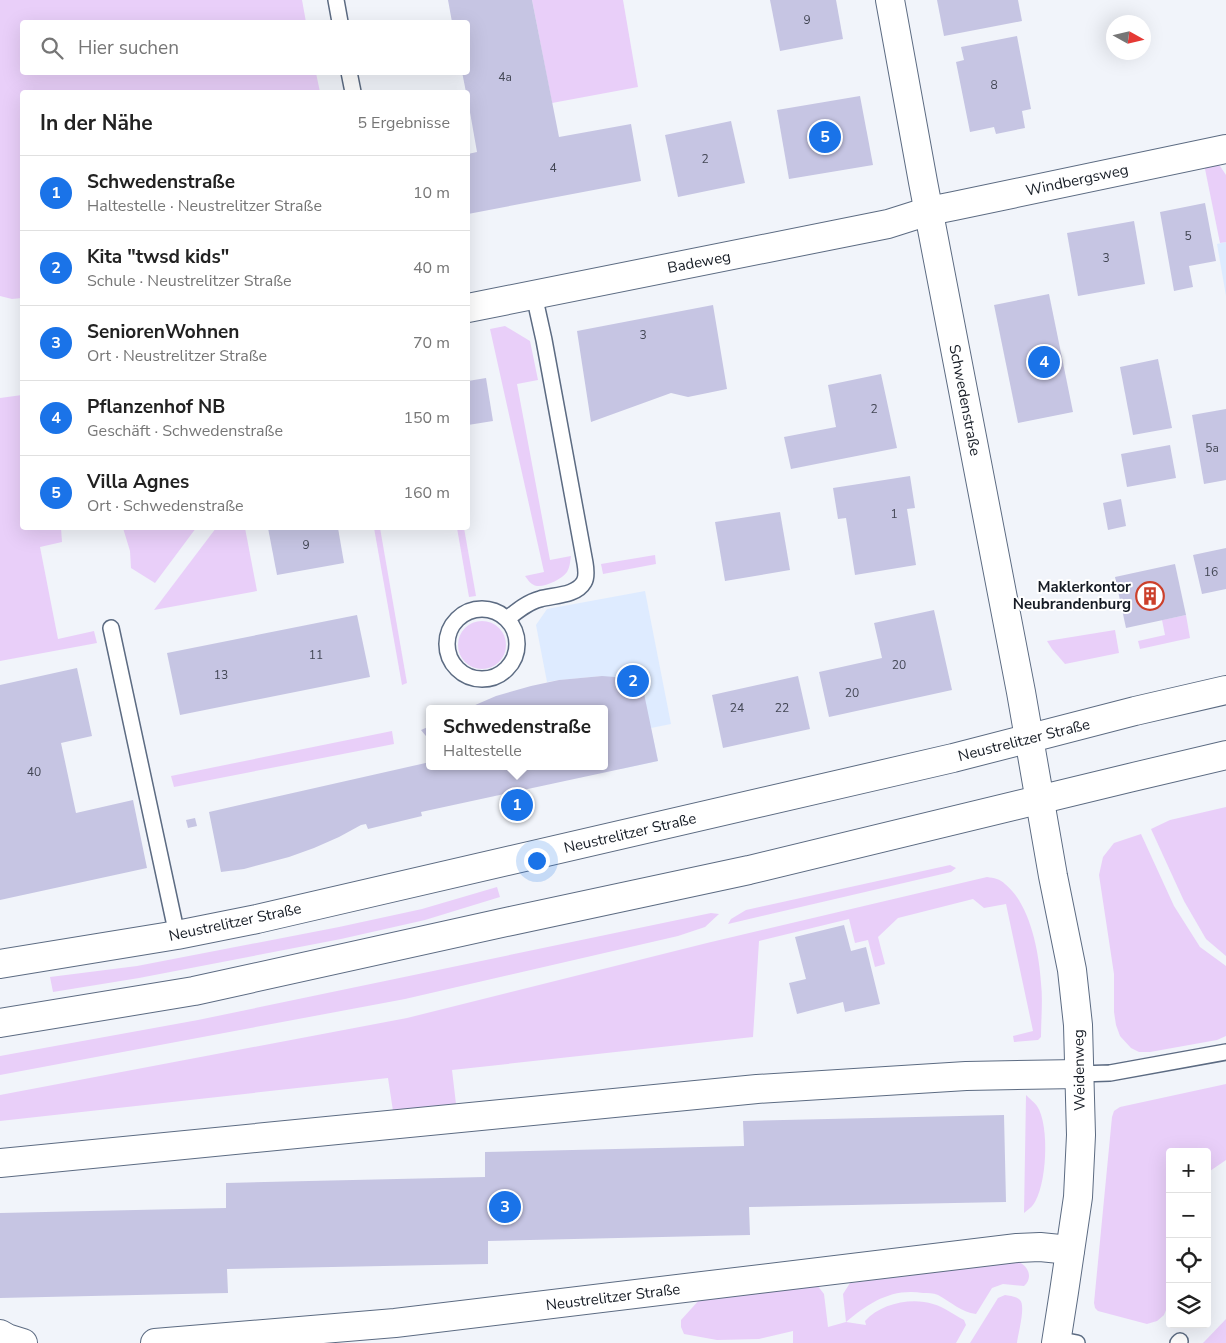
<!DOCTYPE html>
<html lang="de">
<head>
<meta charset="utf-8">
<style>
  :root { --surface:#fff; --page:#f6f6f6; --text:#222; --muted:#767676; --line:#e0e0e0; --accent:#1a73e8 }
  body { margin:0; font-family:"Nunito Sans",sans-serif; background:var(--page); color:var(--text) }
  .controls { position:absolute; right:15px; bottom:15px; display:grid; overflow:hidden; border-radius:5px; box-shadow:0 5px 20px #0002 }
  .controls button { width:45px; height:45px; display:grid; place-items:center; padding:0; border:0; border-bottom:1px solid var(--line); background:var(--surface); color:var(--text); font:25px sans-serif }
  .compass { position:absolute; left:1106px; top:15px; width:45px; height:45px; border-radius:50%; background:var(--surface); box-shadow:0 5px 20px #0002; rotate:98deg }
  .you { position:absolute; left:536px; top:860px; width:18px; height:18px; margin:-12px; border:4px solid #fff; border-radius:50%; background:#1a73e8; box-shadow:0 0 0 8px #1a73e833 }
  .badge { display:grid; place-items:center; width:32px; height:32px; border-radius:50%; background:var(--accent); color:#fff; font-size:16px; font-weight:700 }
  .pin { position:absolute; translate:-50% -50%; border:2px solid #fff; box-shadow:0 1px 5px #0006 }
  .popup { position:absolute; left:426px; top:705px; width:182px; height:65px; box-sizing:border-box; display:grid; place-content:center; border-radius:5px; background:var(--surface); filter:drop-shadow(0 1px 4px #0005); font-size:16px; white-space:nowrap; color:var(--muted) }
  .popup b { font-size:19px; color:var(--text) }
  .popup::after { content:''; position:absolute; left:50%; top:100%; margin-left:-10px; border:10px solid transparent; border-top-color:var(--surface) }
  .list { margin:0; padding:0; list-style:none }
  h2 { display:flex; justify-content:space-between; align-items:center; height:65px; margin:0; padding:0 20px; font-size:21px }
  h2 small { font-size:16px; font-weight:400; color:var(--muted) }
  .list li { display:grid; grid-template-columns:32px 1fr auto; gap:15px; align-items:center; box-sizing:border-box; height:75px; padding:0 20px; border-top:1px solid var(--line) }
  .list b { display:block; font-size:19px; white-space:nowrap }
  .list p { margin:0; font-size:16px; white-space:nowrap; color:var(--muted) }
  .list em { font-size:16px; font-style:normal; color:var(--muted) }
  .icon { flex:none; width:28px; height:28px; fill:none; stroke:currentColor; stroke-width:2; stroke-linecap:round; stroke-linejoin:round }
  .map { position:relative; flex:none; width:1226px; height:1343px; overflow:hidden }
  .search { position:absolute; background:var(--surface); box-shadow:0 5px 20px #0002; left:20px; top:20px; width:450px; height:55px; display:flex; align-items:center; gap:12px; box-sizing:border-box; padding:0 18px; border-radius:5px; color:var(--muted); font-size:19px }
  .panel { position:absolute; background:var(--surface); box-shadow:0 5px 20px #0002; left:20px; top:90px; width:450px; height:440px; border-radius:5px }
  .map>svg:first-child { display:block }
  .built { fill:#deebff }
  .green { fill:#e9cff9 }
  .building { fill:#c6c5e3 }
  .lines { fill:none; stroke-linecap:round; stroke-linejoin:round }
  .lane-casing { stroke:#5c6b82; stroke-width:18 }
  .street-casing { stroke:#5c6b82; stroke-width:30 }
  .secondary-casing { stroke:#5c6b82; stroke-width:30 }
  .lane { stroke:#fff; stroke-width:15 }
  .street { stroke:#fff; stroke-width:28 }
  .secondary { stroke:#fff; stroke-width:28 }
  .labels { text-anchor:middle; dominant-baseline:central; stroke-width:4; stroke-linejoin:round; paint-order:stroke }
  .number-label { font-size:12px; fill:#424654 }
  .street-label { font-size:15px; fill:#161c25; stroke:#fff }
  .poi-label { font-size:15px; font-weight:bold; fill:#161c25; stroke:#fff; text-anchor:end }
</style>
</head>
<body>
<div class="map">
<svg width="1226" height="1343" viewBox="0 0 1226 1343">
  <rect width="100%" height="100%" fill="#f1f4fa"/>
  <g class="built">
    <polygon points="1226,242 1226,296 1217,244"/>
    <polygon points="645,591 671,724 651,728 658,761 621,769 602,676 559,680 547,682 536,625 547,609"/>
  </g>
  <g class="green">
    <polygon points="0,0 302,0 306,22 22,22 22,72 316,73 320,92 22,92 22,298 12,299 0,296"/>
    <polygon points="532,0 623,0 638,87 552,103"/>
    <polygon points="1214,161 1220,166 1226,175 1226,242 1220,243 1204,164"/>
    <path d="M505 326 530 341 538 380 517 384 550 560 571 556C570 562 570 567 567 572 562 579 546 587 537 586 531 585 528 580 525 576L544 572 490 329Z"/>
    <polygon points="22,395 22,528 61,528 62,542 40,547 58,639 94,631 97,643 0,661 0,398"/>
    <polygon points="123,528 196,528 155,583 131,568 130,551"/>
    <polygon points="216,528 245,528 257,591 154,610"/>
    <polygon points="374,528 380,528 407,683 402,685"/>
    <polygon points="457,528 464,528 476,596 469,597"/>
    <polygon points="655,555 656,564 603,574 601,564"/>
    <polygon points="1186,615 1190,638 1140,649 1138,641 1165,635 1162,620"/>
    <circle cx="482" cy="645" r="24"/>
    <polygon points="1115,630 1119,653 1065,664 1052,649 1047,641"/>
    <polygon points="392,731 394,744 174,787 171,776"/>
    <polygon points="1226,807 1226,956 1206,939 1184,901 1151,829 1170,820"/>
    <polygon points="1141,834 1174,906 1200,947 1226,966 1226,1036 1217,1040 1150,1052 1139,1052 1131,1048 1120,1036 1116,1025 1114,1012 1114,974 1099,875 1103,857 1114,843"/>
    <polygon points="950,865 956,868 951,872 728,924 731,919 746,910"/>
    <path d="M987 877C994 878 1000 879 1005 884 1030 904 1039 952 1041 983 1043 1000 1041 1019 1041 1037L1038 1040 1014 1042 1013 1036 1033 1031 1006 904 984 908 973 899 898 918 878 937 885 964 875 967 868 940 855 943 849 919 759 941 753 1037 452 1070 456 1104 393 1111 388 1078 0 1121V1095L407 1018 707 943Z"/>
    <polygon points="497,887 500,897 425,920 341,939 139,978 53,992 50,977 137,966 339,927 422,909"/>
    <polygon points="711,913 719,914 705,927 678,936 405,999 0,1075 0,1056 198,1020"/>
    <polygon points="1226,1084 1226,1160 1207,1173 1207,1152 1170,1152 1170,1293 1168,1305 1164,1315 1157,1321 1147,1324 1098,1311 1095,1308 1094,1303 1112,1117 1114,1111 1120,1107"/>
    <path d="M1026 1095C1029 1098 1034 1102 1037 1106 1050 1125 1047 1187 1033 1205 1031 1208 1027 1210 1024 1213Z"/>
    <path d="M1019 1262C1029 1267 1033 1278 1024 1286L1003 1284 992 1288 976 1314C961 1312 951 1302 938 1295 933 1293 928 1293 923 1293 891 1288 869 1303 846 1322L866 1325 865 1321C880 1304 911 1297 933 1304 944 1307 954 1315 964 1320L966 1325 956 1343H791H793V1331L759 1339 717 1340 684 1334 681 1327V1320L701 1298 817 1285 824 1294 828 1327 846 1322 843 1294 850 1283Z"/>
    <path d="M1005 1295C1009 1296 1016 1296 1020 1300 1026 1306 1018 1334 1017 1343H970L998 1298Z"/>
    <polygon points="1226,1319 1226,1343 1203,1343"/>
  </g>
  <g class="building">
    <polygon points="448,0 532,0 559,137 631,124 641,181 468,214 468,154 477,152 468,101 468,92 466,92 462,72 468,72 468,22 452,22"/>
    <polygon points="770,0 836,0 843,39 780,51"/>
    <polygon points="937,0 1018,0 1022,21 944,36"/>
    <polygon points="1017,36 1031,109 1022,111 1025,128 996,134 994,127 970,132 956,62 964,60 961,47"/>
    <polygon points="860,96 873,165 789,179 777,110"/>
    <polygon points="731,121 745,183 678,197 665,135"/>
    <polygon points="1205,203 1216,261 1189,266 1193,287 1174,291 1160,212"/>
    <polygon points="1134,221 1145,284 1078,296 1067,233"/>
    <polygon points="1049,294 1073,412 1018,423 994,305"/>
    <polygon points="713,305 727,389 688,397 671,393 591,422 577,331"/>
    <polygon points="1158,359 1172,428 1133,435 1120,367"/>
    <polygon points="881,374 897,448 791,469 784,437 836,427 828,385"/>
    <polygon points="486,378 493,421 468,425 468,381"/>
    <polygon points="1226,409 1226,480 1204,484 1192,415"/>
    <polygon points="1170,445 1176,478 1127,487 1121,454"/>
    <polygon points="910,476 915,508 907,509 916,565 855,575 846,518 838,519 833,488"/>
    <polygon points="1121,499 1126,526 1108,530 1103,503"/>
    <polygon points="780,512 790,570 725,581 715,522"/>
    <polygon points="268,528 338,528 344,563 277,575"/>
    <polygon points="1226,548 1226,589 1202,594 1193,555"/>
    <polygon points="1175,564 1186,615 1126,628 1115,577"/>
    <polygon points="934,610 952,690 829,717 819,672 882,658 874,623"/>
    <polygon points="357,615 370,677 180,715 167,653"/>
    <polygon points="77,668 92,736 61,743 76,813 133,800 147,868 0,900 0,685"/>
    <polygon points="602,676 641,679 658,761 421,812 422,816 368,829 366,824 361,825 339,837 314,848 289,857 244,869 221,872 209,812 430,762 430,766 604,766 604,709 466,709 496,696 531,686 559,680"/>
    <polygon points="798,676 810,729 723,748 712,695"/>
    <polygon points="430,726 430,741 421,730"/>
    <polygon points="195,818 197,826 188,828 186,820"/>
    <polygon points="844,925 851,951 866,947 880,1004 845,1012 843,1002 797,1014 789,983 806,979 795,937"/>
    <polygon points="1004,1115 1006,1202 749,1207 750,1235 488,1241 488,1264 227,1269 228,1293 0,1298 0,1213 226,1208 226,1183 485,1177 485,1152 744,1146 743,1121"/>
  </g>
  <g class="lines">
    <defs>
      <g id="lane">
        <polyline points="336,0 340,22"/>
        <polyline points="349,72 353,92"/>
        <circle cx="482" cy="644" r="35"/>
        <path d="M507 619C517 611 528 602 540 599 554 595 576 596 584 582 587 577 586 569 585 563L544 340 534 295"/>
        <polyline points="111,628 177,935"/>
        <polyline points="1079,1074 1110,1073 1226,1052"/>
        <polyline points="1056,1339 1077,1343"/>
        <polyline points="1178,1343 1180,1341"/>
      </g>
      <g id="street">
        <polyline points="890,0 923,182 1021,692 1053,876 1072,970 1078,1025 1081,1135 1078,1197 1064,1292 1056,1343"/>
        <polyline points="468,308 888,224 929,211 954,206 1226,149"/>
        <polyline points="0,1163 757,1089 966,1076 1079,1074"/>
        <polyline points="0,1334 7,1338 23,1343"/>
        <polyline points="155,1343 395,1323 1017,1248 1040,1247 1070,1250"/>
      </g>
      <g id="secondary">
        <polyline points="0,964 177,935 257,919 953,758 1135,711 1226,690"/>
        <polyline points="0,1023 194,991 511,921 749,870 1129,778 1226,755"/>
      </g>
    </defs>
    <use href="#lane" class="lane-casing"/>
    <use href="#street" class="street-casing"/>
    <use href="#secondary" class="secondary-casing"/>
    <use href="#lane" class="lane"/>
    <use href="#street" class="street"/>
    <use href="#secondary" class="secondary"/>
  </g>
  <defs>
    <symbol id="building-ring" viewBox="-11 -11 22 22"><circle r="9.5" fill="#fff" stroke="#cc402b" stroke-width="1.5"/><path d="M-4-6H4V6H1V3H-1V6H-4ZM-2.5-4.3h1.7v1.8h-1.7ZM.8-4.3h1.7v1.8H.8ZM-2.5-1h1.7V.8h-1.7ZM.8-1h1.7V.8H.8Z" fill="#cc402b"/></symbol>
  </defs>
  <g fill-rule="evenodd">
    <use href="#building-ring" x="1134" y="580" width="32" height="32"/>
  </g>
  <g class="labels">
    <g class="number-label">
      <text x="807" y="20">9</text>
      <text x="505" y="77">4a</text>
      <text x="994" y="85">8</text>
      <text x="705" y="159">2</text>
      <text x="553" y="168">4</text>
      <text x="1188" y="236">5</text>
      <text x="1106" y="258">3</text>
      <text x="643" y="335">3</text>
      <text x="874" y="409">2</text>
      <text x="1212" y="448">5a</text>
      <text x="894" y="514">1</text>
      <text x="306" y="545">9</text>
      <text x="1211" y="572">16</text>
      <text x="316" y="655">11</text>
      <text x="899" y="665">20</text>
      <text x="221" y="675">13</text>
      <text x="852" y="693">20</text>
      <text x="737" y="708">24</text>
      <text x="782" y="708">22</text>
      <text x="34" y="772">40</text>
    </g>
    <g class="street-label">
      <text transform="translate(1077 180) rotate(-12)">Windbergsweg</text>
      <text transform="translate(699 262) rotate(-11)">Badeweg</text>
      <text transform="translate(965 400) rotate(79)">Schwedenstraße</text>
      <text transform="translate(1024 740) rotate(-14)">Neustrelitzer Straße</text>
      <text transform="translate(630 833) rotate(-13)">Neustrelitzer Straße</text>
      <text transform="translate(235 922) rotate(-12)">Neustrelitzer Straße</text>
      <text transform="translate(1079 1070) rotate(-91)">Weidenweg</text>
      <text transform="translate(613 1297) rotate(-7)">Neustrelitzer Straße</text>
    </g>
    <g class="poi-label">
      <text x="1131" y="587">Maklerkontor<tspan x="1131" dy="17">Neubrandenburg</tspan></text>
    </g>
  </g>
</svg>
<div class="controls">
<button>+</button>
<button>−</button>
<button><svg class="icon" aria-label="locate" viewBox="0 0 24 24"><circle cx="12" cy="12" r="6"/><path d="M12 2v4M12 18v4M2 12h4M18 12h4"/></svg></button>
<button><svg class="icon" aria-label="layers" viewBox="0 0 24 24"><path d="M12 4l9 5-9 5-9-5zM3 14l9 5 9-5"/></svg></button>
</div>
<svg class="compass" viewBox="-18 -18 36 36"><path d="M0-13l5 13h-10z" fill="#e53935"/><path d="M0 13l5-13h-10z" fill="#767676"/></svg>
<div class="you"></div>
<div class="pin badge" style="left:517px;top:805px">1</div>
<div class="popup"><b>Schwedenstraße</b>Haltestelle</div>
<div class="pin badge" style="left:633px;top:681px">2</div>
<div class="pin badge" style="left:505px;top:1207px">3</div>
<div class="pin badge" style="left:1044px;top:362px">4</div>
<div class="pin badge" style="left:825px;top:137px">5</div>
<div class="search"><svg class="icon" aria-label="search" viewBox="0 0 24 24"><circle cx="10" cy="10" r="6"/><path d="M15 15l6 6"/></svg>Hier suchen</div>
<section class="panel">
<h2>In der Nähe<small>5 Ergebnisse</small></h2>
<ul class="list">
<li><span class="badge">1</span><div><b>Schwedenstraße</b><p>Haltestelle · Neustrelitzer Straße</p></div><em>10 m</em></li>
<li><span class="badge">2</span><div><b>Kita &quot;twsd kids&quot;</b><p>Schule · Neustrelitzer Straße</p></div><em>40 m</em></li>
<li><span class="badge">3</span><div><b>SeniorenWohnen</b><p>Ort · Neustrelitzer Straße</p></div><em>70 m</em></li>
<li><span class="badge">4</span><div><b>Pflanzenhof NB</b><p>Geschäft · Schwedenstraße</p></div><em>150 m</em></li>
<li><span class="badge">5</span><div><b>Villa Agnes</b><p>Ort · Schwedenstraße</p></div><em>160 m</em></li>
</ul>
</section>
</div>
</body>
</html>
